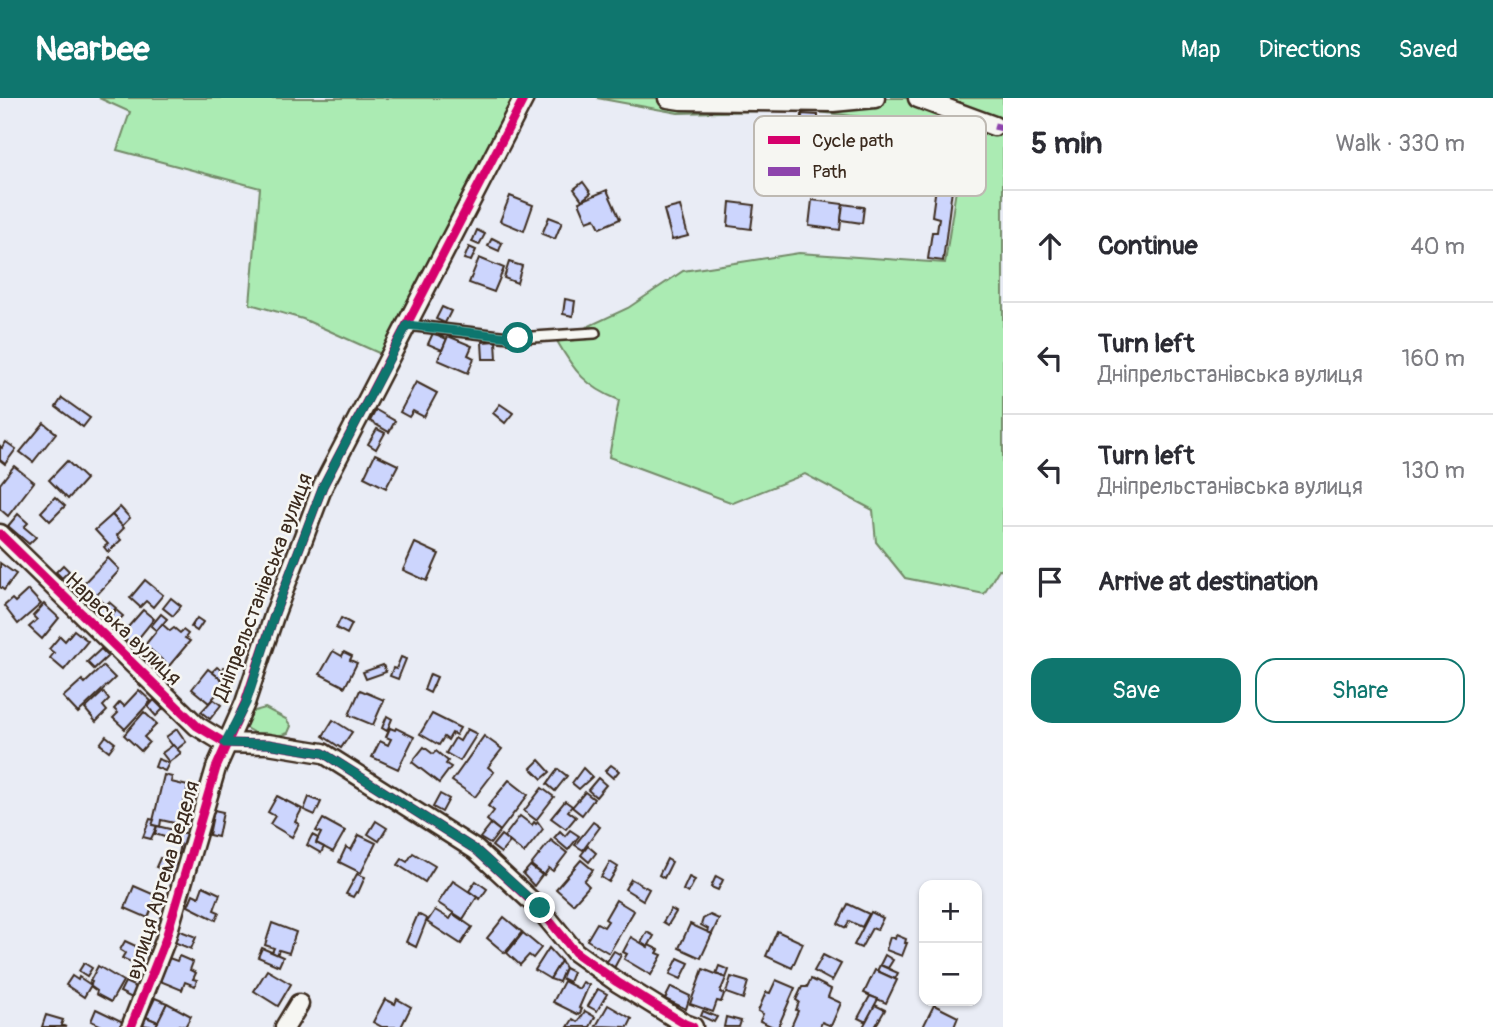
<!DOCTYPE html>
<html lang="en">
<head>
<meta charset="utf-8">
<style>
  :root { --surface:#fff; --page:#f7f7f7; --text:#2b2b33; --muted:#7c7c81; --line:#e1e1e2; --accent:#0f766e }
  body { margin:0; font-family:Pangolin,sans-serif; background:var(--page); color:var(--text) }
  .controls { position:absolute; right:21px; bottom:21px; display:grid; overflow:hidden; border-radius:14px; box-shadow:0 2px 5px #0004 }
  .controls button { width:63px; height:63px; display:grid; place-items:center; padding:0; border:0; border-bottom:2px solid var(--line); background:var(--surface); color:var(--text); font:35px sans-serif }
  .stop { position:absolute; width:21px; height:21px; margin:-16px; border:5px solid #0f766e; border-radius:50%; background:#fff }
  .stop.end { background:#0f766e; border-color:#fff; box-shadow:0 2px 7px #0008 }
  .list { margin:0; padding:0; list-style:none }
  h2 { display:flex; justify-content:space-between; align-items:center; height:91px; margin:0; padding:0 28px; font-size:30px }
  h2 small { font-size:23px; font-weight:400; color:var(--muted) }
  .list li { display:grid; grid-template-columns:46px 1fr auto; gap:21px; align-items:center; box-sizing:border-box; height:112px; padding:0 28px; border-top:2px solid var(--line) }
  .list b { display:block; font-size:26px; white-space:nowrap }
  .list p { margin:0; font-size:23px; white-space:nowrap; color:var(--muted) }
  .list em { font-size:23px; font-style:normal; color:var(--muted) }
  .actions { display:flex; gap:14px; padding:21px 28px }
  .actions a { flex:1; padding:16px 0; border:2px solid var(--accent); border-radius:21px; text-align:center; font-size:24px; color:var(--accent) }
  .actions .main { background:var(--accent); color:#fff }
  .icon { flex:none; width:38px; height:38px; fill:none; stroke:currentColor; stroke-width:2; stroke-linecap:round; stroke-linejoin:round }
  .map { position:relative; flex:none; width:1003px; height:929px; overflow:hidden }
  header { display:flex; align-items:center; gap:42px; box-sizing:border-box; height:98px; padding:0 35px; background:var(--accent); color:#fff }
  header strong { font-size:33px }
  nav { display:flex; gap:38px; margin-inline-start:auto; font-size:24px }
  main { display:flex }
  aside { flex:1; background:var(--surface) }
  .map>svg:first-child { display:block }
  .green { fill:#abebb3; stroke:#738a68; stroke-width:2 }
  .building { fill:#ccd5fd; stroke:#3b2a1e; stroke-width:2 }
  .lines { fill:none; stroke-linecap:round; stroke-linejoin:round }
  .lane-casing { stroke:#3b2a1e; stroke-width:14 }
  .street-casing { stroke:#3b2a1e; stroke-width:23 }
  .lane { stroke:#f6f6f2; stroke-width:9 }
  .street { stroke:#f6f6f2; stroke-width:18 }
  .quiet { stroke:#8e44ad; stroke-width:7; stroke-dasharray:14 7; stroke-linecap:butt }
  .cycleway-casing { stroke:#f6f6f2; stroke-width:13 }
  .cycleway { stroke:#d6006c; stroke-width:9 }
  .route { stroke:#0f766e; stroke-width:9 }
  .labels { text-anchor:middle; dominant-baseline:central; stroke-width:5; stroke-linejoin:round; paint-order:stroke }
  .street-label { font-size:21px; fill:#3b2a1e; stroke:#f6f6f2 }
  .key { fill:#f6f6f2; stroke:#beb9b2; stroke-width:2 }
  .key-label { font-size:19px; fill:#3b2a1e }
</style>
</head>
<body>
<header>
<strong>Nearbee</strong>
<nav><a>Map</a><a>Directions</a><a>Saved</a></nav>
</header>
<main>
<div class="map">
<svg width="1003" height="929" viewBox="0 0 1003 929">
  <rect width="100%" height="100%" fill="#e9ecf5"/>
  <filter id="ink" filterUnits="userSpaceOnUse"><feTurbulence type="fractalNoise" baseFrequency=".0143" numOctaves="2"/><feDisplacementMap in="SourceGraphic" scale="14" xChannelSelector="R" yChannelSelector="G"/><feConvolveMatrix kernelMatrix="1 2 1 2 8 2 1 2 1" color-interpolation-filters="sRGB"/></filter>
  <g filter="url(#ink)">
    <g class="green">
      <polygon points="99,0 534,0 411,230 381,256 303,221 250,206 260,90 117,52 130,14"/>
      <path d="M597 0H1003V472L999 471 984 496 905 480 876 444 873 412 805 376 733 405 609 359 619 302C586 289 574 273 557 243L628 210 683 173 799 155 945 165 965 31 801 12 678 15Z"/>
      <path d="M265 610 286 621 291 628 288 635C271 641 258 639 243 628L247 615Z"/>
    </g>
    <g class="building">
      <polygon points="802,16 818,17 816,84 799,84"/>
      <polygon points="937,81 953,83 943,163 928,161 932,134 937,134 939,120 932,118"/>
      <polygon points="583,84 591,95 582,102 574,91"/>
      <polygon points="607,92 620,121 600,130 595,120 587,123 579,104"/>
      <polygon points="510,98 533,107 524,133 500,123"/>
      <polygon points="812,102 843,106 840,132 809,128"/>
      <polygon points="730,104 754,107 751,131 728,128"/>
      <polygon points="843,106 864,109 862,125 841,122"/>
      <polygon points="680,108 688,138 672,142 664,112"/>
      <polygon points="549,119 562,124 555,141 542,136"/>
      <polygon points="477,132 485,136 479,147 472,144"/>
      <polygon points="492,140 502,145 499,153 488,148"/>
      <polygon points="469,149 476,152 471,163 464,161"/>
      <polygon points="479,160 504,170 494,194 469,185"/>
      <polygon points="509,164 522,168 517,185 504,180"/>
      <polygon points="565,201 575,203 573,218 563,216"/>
      <polygon points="442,209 451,213 445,225 436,221"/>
      <polygon points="433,235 447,241 442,252 428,246"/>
      <polygon points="448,238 472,248 468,257 474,260 468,275 438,262"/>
      <polygon points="496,243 497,261 483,261 482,244"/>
      <polygon points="416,284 437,295 424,319 413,313 409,319 400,314"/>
      <polygon points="62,300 90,320 83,329 56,309"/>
      <polygon points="500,306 513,315 505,325 493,315"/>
      <polygon points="376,312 395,323 389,334 370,323"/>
      <polygon points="44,325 56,335 33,364 20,354"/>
      <polygon points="377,331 385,335 376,351 368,346"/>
      <polygon points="6,344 16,351 5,366 0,362 0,348 2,350"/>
      <polygon points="375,356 398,367 386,390 364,379"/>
      <polygon points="67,363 86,381 68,401 49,382"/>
      <polygon points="14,368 34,384 8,418 0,411 0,386"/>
      <polygon points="55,399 65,408 50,423 41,414"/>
      <polygon points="120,409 130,420 122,428 112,417"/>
      <polygon points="18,416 28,425 24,429 36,439 29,446 8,428"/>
      <polygon points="112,417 124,430 117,437 121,442 108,454 104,449 108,446 95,432"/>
      <polygon points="415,445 439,456 427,483 403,472"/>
      <polygon points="108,460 119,471 118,474 92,502 79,490"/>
      <polygon points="0,465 16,476 4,492 0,489"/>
      <polygon points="63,467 69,473 62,480 56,474"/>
      <polygon points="71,477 80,486 74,492 65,483"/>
      <polygon points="145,482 163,497 153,509 146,503 140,509 130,500"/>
      <polygon points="28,492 41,506 18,526 4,508 12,501 15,504"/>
      <polygon points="98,500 106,507 109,504 116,510 105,522 90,509"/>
      <polygon points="171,500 181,508 173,518 163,510"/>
      <polygon points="44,506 59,520 42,541 29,529 37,522 33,518"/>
      <polygon points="116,512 123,518 113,529 106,523"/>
      <polygon points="143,512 154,521 133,547 121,537"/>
      <polygon points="161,516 167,521 157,533 151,528"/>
      <polygon points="197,520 203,524 197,533 191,529"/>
      <polygon points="341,520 352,526 347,536 336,530"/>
      <polygon points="162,526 170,533 174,530 180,535 183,532 188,536 185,540 190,543 169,568 145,547"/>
      <polygon points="74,532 88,543 64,572 50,560 54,555 49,551 60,538 65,543"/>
      <polygon points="148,550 155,556 146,566 139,560"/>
      <polygon points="101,551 108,558 94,571 87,564"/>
      <polygon points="333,553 342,558 344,554 352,558 350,562 357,565 345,589 320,576"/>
      <polygon points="401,559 406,561 398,581 390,578 393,570 396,571"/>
      <polygon points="383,567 386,574 366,581 363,574"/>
      <polygon points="103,568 115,580 78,615 63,599 82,582 85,585"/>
      <polygon points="217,569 221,572 224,569 229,572 226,576 230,579 226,585 212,574"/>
      <polygon points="208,571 226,585 209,605 192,591"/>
      <polygon points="430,576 437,579 430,595 424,592"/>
      <polygon points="139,592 151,603 125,631 113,620 118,615 114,611 120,604 124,608"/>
      <polygon points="360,592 384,602 373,627 349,617"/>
      <polygon points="103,594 109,602 103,608 107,613 96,624 85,611"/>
      <polygon points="213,601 221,607 210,621 201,614"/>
      <polygon points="154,602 163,611 156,618 148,609"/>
      <polygon points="144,614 157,626 144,639 149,644 141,653 124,637"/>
      <polygon points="432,616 460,630 456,637 452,635 448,642 444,639 439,647 420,636"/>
      <polygon points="387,618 392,621 387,633 382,630"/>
      <polygon points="333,622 352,634 341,650 323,638"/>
      <polygon points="390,630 395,632 396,630 414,639 398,671 372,659 380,643 388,647 391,641 386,639"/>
      <polygon points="177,631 186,644 176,652 166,639"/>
      <polygon points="467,631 477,636 460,663 446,655 455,640 460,643"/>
      <polygon points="106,638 115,645 109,653 100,646"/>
      <polygon points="484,638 502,651 488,669 494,674 475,699 452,683"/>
      <polygon points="173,647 181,655 169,664 162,655"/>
      <polygon points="424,649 433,656 436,653 448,663 446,666 451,669 439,685 412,664"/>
      <polygon points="158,661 169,665 165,673 155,669"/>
      <polygon points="539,662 550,674 542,681 531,670"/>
      <polygon points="611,667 619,673 613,680 605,673"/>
      <polygon points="583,670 592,679 579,691 572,685"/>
      <polygon points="558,671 567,678 555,693 547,686"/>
      <polygon points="164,677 172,679 171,684 188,688 179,726 161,722 160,729 152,727"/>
      <polygon points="598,680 606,687 596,699 588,692"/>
      <polygon points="509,682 528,697 500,733 487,722 494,713 488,708"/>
      <polygon points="542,690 554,699 536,722 524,713"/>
      <polygon points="585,694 594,701 582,717 572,709"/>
      <polygon points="440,696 449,701 442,714 433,709"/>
      <polygon points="277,698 302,711 295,724 299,726 292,739 270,726 275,718 268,714"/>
      <polygon points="309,699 321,704 315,717 304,712"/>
      <polygon points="565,703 572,708 568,713 576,719 566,731 551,720"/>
      <polygon points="214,712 223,714 218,739 209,737"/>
      <polygon points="182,714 193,716 190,729 179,726"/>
      <polygon points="520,718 532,727 534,724 536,726 538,724 543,731 524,755 504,739"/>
      <polygon points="150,721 154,722 152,727 157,728 151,741 143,739"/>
      <polygon points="323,721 345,733 333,754 316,745 321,735 316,733"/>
      <polygon points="376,723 387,730 379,743 368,736"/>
      <polygon points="593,724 600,729 583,752 575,747"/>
      <polygon points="491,726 500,733 490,746 480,740"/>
      <polygon points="157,728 174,732 171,741 155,736"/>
      <polygon points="174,732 188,736 182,757 178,756 180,746 171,744"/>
      <polygon points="570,732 579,738 568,752 554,740 560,733 565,738"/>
      <polygon points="312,737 318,740 316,745 324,749 321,755 307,747"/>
      <polygon points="359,737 376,745 361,775 339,764 346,749 351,752"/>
      <polygon points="501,737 510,744 501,755 492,748"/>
      <polygon points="551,742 567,755 553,773 549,770 544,777 531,767"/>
      <polygon points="588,748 596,755 589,764 581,757"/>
      <polygon points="413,755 435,768 425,784 398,767 402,761 407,764"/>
      <polygon points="160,760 178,767 176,777 156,769"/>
      <polygon points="667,761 672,764 664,780 659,777"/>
      <polygon points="581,762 593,772 584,783 589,788 573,806 556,791"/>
      <polygon points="610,764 618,769 609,784 601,779"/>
      <polygon points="530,768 542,777 534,788 523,776"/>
      <polygon points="357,776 365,779 358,795 356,794 353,799 346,796"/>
      <polygon points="716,778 723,782 718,792 711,789"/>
      <polygon points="689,779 695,782 688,795 683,792"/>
      <polygon points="631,781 649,791 643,802 625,791"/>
      <polygon points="453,783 477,799 463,821 438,805"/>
      <polygon points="476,783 487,791 480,801 469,793"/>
      <polygon points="134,788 157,798 148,820 125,810"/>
      <polygon points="203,788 220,796 214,812 219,814 216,822 188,808 193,796 199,799"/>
      <polygon points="616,802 634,813 609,855 587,842 597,825 604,829 608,823 605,821"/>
      <polygon points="848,806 869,816 862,829 849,823 846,830 838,826"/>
      <polygon points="671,811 676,814 668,827 663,824"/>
      <polygon points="435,812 450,821 453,816 472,829 461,846 427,824"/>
      <polygon points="871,814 883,820 877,832 872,830 861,850 854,847"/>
      <polygon points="418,816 427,821 416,849 406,844"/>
      <polygon points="710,817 719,821 712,836 707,834 708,831 701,827 703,821"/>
      <polygon points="504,819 522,834 505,855 487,840"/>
      <polygon points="272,825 296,834 289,855 279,852 277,857 272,854 274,850 265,847"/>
      <polygon points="690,826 712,836 701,860 679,850"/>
      <polygon points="178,832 196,839 191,851 174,844"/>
      <polygon points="777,833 803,845 792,870 766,858"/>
      <polygon points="647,834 654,838 648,849 641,845"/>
      <polygon points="523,835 541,850 533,860 529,857 520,867 507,855"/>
      <polygon points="896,837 906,841 905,845 907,845 902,858 886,852 890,839 895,841"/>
      <polygon points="631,839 648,849 649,847 659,852 657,855 662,857 651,877 624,861 627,856 623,854"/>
      <polygon points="125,843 140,850 133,865 122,860 125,855 120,852"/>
      <polygon points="262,850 283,859 279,868 258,859"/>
      <polygon points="549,850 561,863 550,881 535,872"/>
      <polygon points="614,853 621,857 614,870 606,865"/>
      <polygon points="823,857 841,866 832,883 814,873"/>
      <polygon points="885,857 893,862 888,870 880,867"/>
      <polygon points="179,858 193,864 190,872 196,875 193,881 197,882 195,888 185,884 182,892 160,883 169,860 177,863"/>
      <polygon points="678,860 689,865 681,881 670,876"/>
      <polygon points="561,863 565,870 559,884 550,881"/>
      <polygon points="84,865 92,870 87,878 79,873"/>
      <polygon points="880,867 898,875 895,881 877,873"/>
      <polygon points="98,868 123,883 111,904 96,896 97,893 90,888 92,884 90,883"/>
      <polygon points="719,868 729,872 726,880 716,876"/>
      <polygon points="565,870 573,874 569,884 561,880"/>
      <polygon points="703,871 726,880 720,894 724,896 721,904 717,903 713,914 690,906"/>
      <polygon points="267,872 291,886 278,908 254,893"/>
      <polygon points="875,872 897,882 886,905 864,895"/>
      <polygon points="72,878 78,882 79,879 91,887 84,899 66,887"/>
      <polygon points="731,879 748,884 743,901 726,895"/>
      <polygon points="811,881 831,891 828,899 841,905 831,928 822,924 820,929 791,929 798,913 796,912 799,904 796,902 802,889 807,889"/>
      <polygon points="776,882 795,890 778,929 773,929 760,923 763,916 758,913 766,894 770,895"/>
      <polygon points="564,883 579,891 583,884 589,887 579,910 582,911 579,917 553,904"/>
      <polygon points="125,884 138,890 132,900 120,894"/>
      <polygon points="671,889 690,898 686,911 665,901"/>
      <polygon points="598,891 607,896 597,913 588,908"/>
      <polygon points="870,898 878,901 866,924 858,920"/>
      <polygon points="155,900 167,905 158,924 146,919"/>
      <polygon points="385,901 395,906 397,901 411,909 401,929 382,929 373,924"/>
      <polygon points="167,905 191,918 185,929 179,927 177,929 155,929"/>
      <polygon points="608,907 632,921 628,929 596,928"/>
      <polygon points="875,907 885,912 875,929 863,929"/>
      <polygon points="934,907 958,919 954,929 923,929"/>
      <polygon points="96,911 123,924 120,929 104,929 91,923"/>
      <polygon points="585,913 595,919 590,929 568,929 573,921 578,924"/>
      <polygon points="703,913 717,919 714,924 701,918"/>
      <polygon points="46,917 63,922 61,927 66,929 42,929"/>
      <polygon points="146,919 158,924 155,929 142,927"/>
      <polygon points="726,919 741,923 739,929 724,929"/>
    </g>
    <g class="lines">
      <defs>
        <polyline id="lane" points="407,227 518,240 595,235"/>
        <g id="street">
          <polyline points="668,0 681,2 833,4 875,0"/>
          <polyline points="918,0 994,28"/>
          <polyline points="0,436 197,628 225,645 268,646 323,655 476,752 539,810 575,854 617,884 685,926 693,929"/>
          <polyline points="131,929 165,843 216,670 245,605 275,515 323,388 524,0"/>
          <polyline points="285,929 299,906"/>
        </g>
      </defs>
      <use href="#lane" class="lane-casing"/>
      <use href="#street" class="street-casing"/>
      <use href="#lane" class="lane"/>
      <use href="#street" class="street"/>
      <polyline class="quiet" points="994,28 1003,30"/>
      <defs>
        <g id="cycleway">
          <polyline points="0,436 197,628 225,645 268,646 323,655 476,752 539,810 575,854 617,884 685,926 693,929"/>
          <polyline points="131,929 165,843 216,670 245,605 275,515 323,388 524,0"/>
        </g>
      </defs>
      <use href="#cycleway" class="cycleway-casing"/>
      <use href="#cycleway" class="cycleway"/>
    </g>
  </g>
  <g class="lines" filter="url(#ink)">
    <polyline class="route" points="518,240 407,227 323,388 275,515 246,605 225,645 268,646 323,655 476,752 540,810"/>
  </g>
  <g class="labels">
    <g class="street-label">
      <text transform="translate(263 489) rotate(-69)">Дніпрельстанівська вулиця</text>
      <text transform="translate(123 531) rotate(44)">Нарвська вулиця</text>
      <text transform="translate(163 782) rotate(-73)">вулиця Артема Веделя</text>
    </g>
  </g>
  <rect x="754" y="18" width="232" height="80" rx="10" class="key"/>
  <rect x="768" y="38" width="32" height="8" fill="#d6006c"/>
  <rect x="768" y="69" width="32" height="9" fill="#8e44ad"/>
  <g class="key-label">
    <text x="812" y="49">Cycle path</text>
    <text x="812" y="80">Path</text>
  </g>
</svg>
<div class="controls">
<button>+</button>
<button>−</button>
</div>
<div class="stop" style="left:518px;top:240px"></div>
<div class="stop end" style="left:540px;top:810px"></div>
</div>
<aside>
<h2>5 min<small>Walk · 330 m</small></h2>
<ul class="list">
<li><svg class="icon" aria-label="ahead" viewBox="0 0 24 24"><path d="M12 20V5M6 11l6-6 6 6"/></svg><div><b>Continue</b></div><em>40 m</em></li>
<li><svg class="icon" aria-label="left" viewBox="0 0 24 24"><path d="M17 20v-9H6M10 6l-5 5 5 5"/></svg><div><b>Turn left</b><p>Дніпрельстанівська вулиця</p></div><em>160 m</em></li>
<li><svg class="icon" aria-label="left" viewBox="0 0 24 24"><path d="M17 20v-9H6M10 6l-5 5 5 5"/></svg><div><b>Turn left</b><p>Дніпрельстанівська вулиця</p></div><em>130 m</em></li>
<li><svg class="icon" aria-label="arrive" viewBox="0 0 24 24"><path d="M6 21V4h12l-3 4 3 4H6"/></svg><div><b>Arrive at destination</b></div></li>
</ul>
<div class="actions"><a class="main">Save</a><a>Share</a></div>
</aside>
</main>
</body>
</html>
